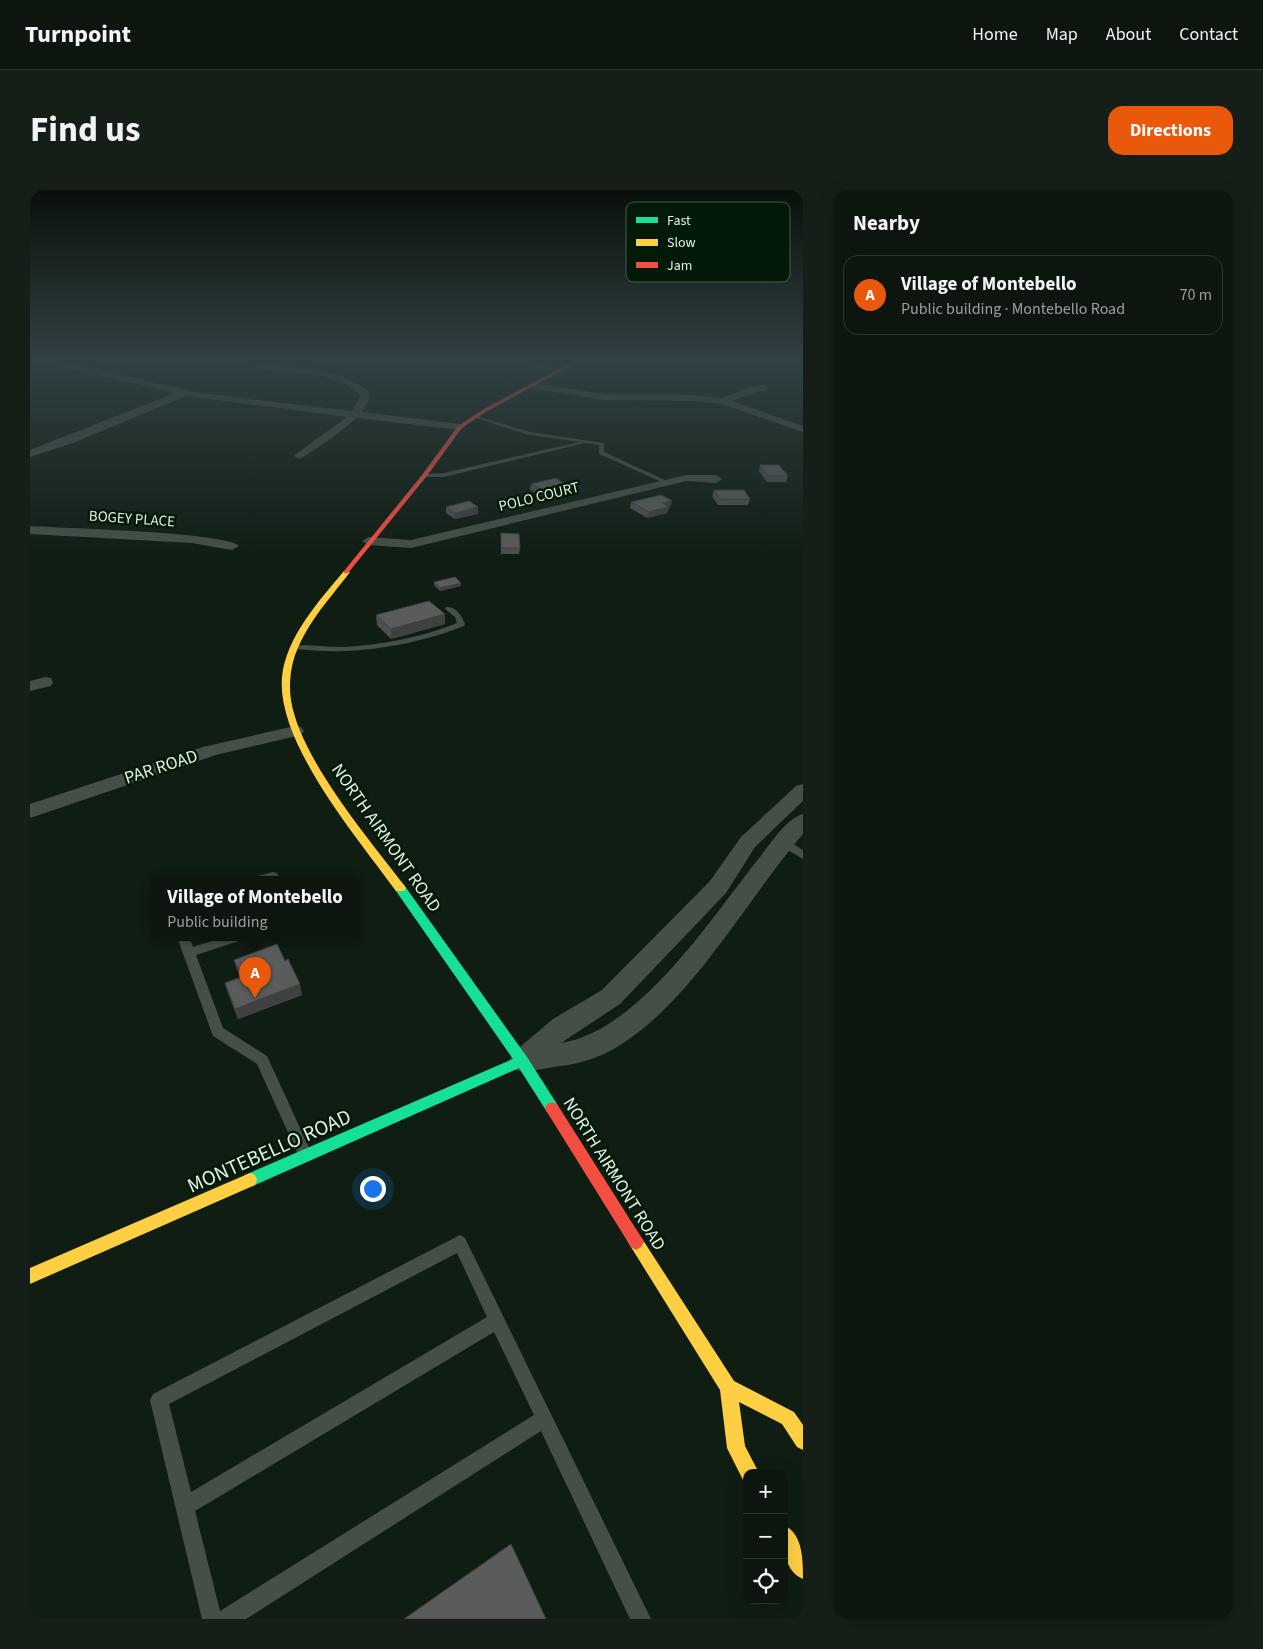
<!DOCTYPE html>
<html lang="en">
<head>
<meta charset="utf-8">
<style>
  :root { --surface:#0c160e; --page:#151f17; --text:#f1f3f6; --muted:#9a9f9e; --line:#2c352e; --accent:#ea580c }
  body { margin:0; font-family:"Source Sans 3",sans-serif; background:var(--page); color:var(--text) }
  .controls { position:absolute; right:15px; bottom:15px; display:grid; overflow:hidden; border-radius:10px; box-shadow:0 5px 20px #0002 }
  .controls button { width:45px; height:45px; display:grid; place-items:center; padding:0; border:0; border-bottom:1px solid var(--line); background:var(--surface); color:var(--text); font:25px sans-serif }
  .you { position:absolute; left:342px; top:998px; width:18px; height:18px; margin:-12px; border:4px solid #fff; border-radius:50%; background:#1a73e8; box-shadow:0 0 0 8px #1a73e833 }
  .badge { display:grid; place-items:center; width:32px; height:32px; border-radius:50%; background:var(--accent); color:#fff; font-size:16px; font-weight:700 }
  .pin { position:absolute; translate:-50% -41px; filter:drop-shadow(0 1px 2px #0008) }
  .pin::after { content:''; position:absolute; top:26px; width:18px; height:15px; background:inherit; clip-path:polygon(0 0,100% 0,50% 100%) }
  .popup { position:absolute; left:120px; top:686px; width:210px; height:65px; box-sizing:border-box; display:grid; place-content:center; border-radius:10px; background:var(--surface); filter:drop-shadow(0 1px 4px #0005); font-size:16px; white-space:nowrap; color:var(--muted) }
  .popup b { font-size:19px; color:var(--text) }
  .popup::after { content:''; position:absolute; left:50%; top:100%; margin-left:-10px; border:10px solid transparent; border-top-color:var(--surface) }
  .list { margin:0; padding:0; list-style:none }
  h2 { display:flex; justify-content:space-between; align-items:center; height:65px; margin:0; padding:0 20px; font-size:21px }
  h2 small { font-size:16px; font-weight:400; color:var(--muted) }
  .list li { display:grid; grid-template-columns:32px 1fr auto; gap:15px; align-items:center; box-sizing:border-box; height:80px; margin:0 10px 10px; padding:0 10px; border:1px solid var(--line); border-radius:15px }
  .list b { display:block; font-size:19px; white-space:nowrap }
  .list p { margin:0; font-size:16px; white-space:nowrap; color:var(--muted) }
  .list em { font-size:16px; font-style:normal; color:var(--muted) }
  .icon { flex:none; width:28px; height:28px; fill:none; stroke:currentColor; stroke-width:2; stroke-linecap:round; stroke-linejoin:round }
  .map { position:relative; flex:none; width:773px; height:1429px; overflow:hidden; border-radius:15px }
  header { display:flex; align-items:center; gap:30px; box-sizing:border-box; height:70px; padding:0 25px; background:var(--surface); border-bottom:1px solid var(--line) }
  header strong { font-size:24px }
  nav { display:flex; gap:28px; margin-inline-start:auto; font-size:18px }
  .intro { display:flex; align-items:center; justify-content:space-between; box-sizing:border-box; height:120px; padding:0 30px }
  h1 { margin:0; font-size:35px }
  .button { padding:12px 22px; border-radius:15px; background:var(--accent); color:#fff; font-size:18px; font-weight:700 }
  main { display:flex; gap:30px; padding:0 30px }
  aside { flex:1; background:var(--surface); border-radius:15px; box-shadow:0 5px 20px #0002 }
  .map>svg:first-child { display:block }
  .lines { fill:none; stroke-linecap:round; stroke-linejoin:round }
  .lane { fill:#454f47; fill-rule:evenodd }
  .street { fill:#454f47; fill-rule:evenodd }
  .fast { fill:#16e098; fill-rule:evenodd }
  .slow { fill:#ffcf43; fill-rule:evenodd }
  .jam { fill:#f24e42; fill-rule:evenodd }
  .wall { fill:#4d4e4e }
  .shaded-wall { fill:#3f4040 }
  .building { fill:#5a5b5b; stroke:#3f4040 }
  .labels { text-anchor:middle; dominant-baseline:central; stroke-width:5; stroke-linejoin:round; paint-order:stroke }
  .far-street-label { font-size:15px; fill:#e0efe2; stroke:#021a07 }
  .street-label { font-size:18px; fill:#e0efe2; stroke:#021a07 }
  .near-street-label { font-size:21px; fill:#e0efe2; stroke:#021a07 }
  .key { fill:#021a07; stroke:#455a49; stroke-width:1 }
  .key-label { font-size:14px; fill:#e0efe2 }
</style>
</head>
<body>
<header>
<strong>Turnpoint</strong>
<nav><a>Home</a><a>Map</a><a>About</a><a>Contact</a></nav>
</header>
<div class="intro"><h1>Find us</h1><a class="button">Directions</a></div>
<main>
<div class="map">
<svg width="773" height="1429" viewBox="0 0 773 1429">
  <rect width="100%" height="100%" fill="#101d13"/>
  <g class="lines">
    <g class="lane">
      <polygon points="443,225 500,242 574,253 574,262 639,292 634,293 569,264 569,255 555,253 414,287 392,287 394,284 414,283 549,252 499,245 443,227"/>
      <path d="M416 417C426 416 432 426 435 434L434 436C399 450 352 460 314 461 297 462 281 460 264 459L260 457 264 455C281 455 298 457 314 457 351 455 393 447 427 433L425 427 415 419Z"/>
      <polygon points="753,648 773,660 773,669 749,655 748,652"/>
      <polygon points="243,682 247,683 250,689 226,689 227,686"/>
      <polygon points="147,747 159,747 163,757 195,747 214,747 212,750 166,765 193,838 237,866 282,964 280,969 275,971 270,969 227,874 183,846"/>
      <path d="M430 1045 435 1048 621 1429H600L511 1241 216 1429H172L120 1210 123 1204ZM427 1063 457 1127 161 1302 139 1214ZM464 1142 504 1225 190 1421 165 1321Z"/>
    </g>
    <g class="street">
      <path d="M14 167 170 203 322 221 331 205C303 181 264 182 229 180L225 177 229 174C267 177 308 176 339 202L338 212 332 222 430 234 435 237 430 240 327 228 302 248 270 269 264 266 266 264 317 227 156 206 43 253 0 267V260L145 203 11 172V168Z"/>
      <polygon points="466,167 483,167 535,180 531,183"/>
      <polygon points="502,193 574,204 663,205 692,208 718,198 734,195 739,198 737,200 723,203 702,211 773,236 773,242 692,214 663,211 574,210 499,198 499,194"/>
      <polygon points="656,285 686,285 692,289 686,293 656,291 381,358 339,355 332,351 339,347 381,350"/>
      <path d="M0 336C28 338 197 342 209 356L202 360 162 353 0 344Z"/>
      <polygon points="15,487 21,488 23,492 21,496 0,501 0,491"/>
      <polygon points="265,536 271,537 274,541 271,545 186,565 0,628 0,614 173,557"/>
      <path d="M773 594V611L725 657 696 703 590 814 531 853C610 841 683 725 730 667 741 653 756 629 773 624V644C715 711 660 816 582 860 564 870 543 875 523 877 510 879 495 884 483 879L479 871 484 862 523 829 572 800 680 691 711 647 766 596Z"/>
    </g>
    <polygon class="fast" points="370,694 374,695 497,867 527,914 529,918 527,922 522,924 517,922 489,878 225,995 220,997 215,995 213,990 215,985 483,869 366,701 364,698 366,695"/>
    <g class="slow">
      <path d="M314 381 320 382C298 411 273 437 263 472 260 484 259 498 261 510 270 568 338 648 374 695L376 698 374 701H366C329 650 246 553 252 487 256 447 289 411 314 381Z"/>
      <polygon points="220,983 225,985 227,990 225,995 0,1094 0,1078"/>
      <polygon points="606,1044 611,1047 704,1191 764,1222 773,1235 773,1260 767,1257 752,1234 709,1212 715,1256 729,1283 717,1283 717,1291 713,1290 697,1258 690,1200 601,1057 598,1052 601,1047"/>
      <path d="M754 1335C773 1344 773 1370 773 1389 752 1380 754 1354 754 1335Z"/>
    </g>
    <g class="jam">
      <polygon points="551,167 557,167 456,222 432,238 396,287 318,383 314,383 314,381 392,285 428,236 452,220"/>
      <polygon points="522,912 527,914 611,1047 614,1052 611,1057 606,1060 601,1057 517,922 515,918 517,914"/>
    </g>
  </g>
  <g class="wall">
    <polygon points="730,275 758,286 756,292 737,292 729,281"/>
    <polygon points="501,294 536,295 536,301 511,306 500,300"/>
    <polygon points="684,300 720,309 718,315 688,315 682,306"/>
    <polygon points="642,311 640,317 639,318 637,323 617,328 600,318 601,312"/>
    <polygon points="416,317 448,324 425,329 416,323"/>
    <polygon points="471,343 490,358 489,364 471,364"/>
    <polygon points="404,392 431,396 410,401 404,395"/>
    <polygon points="415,424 415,434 361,449 347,435 346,425"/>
    <polygon points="204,770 272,805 208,829 198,803 195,793 211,787 207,780"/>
  </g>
  <g class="shaded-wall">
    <polygon points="536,295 536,301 511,306 512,300"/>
    <polygon points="642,311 640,317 639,318 637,323 617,328 619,322 632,313"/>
    <polygon points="448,317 448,324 425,329 425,323"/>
    <polygon points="431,393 431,396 410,401 410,398"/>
    <polygon points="415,424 415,434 361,449 361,439"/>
    <polygon points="270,794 272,805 208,829 205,819"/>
  </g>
  <g class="building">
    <polygon points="730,275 749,275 758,286 738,286"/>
    <polygon points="526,288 536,295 512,300 501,294"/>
    <polygon points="684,300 714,300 720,309 690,309"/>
    <polygon points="631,305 642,311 632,313 639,317 619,322 601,312"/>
    <polygon points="439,311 448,317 425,323 416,317"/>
    <polygon points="471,343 489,344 490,358 471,358"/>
    <polygon points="425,387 431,393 410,398 404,392"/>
    <polygon points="399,411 415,424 361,439 346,425"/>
    <polygon points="247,754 255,771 258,769 270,794 205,819 195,793 212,787 204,770"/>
    <polygon points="481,1354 516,1429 374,1429"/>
  </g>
  <linearGradient id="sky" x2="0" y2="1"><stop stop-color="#09100a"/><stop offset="0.46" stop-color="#314044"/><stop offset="1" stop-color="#314044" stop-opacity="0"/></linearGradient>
  <rect width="773" height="367" fill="url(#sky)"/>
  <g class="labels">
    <g class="far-street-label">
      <text transform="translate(509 307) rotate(-14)">POLO COURT</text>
      <text transform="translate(102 329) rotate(4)">BOGEY PLACE</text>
    </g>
    <g class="street-label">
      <text transform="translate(131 577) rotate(-18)">PAR ROAD</text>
      <text transform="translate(356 648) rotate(55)">NORTH AIRMONT ROAD</text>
      <text transform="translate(584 984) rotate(58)">NORTH AIRMONT ROAD</text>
    </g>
    <g class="near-street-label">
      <text transform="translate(239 961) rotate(-24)">MONTEBELLO ROAD</text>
    </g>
  </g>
  <rect x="596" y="12" width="164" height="80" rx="8" class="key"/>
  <rect x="606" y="27" width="22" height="6" fill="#16e098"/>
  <rect x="606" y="49" width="22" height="7" fill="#ffcf43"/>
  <rect x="606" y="72" width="22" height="6" fill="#f24e42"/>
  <g class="key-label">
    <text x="637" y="35">Fast</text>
    <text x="637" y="57">Slow</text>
    <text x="637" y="80">Jam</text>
  </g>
</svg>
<div class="controls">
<button>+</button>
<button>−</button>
<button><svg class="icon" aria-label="locate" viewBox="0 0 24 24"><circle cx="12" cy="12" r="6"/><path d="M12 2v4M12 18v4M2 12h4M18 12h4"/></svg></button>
</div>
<div class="you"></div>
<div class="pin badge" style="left:225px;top:808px">A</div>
<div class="popup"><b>Village of Montebello</b>Public building</div>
</div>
<aside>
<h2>Nearby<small></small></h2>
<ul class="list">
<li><span class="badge">A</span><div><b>Village of Montebello</b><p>Public building · Montebello Road</p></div><em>70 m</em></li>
</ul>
</aside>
</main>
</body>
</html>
